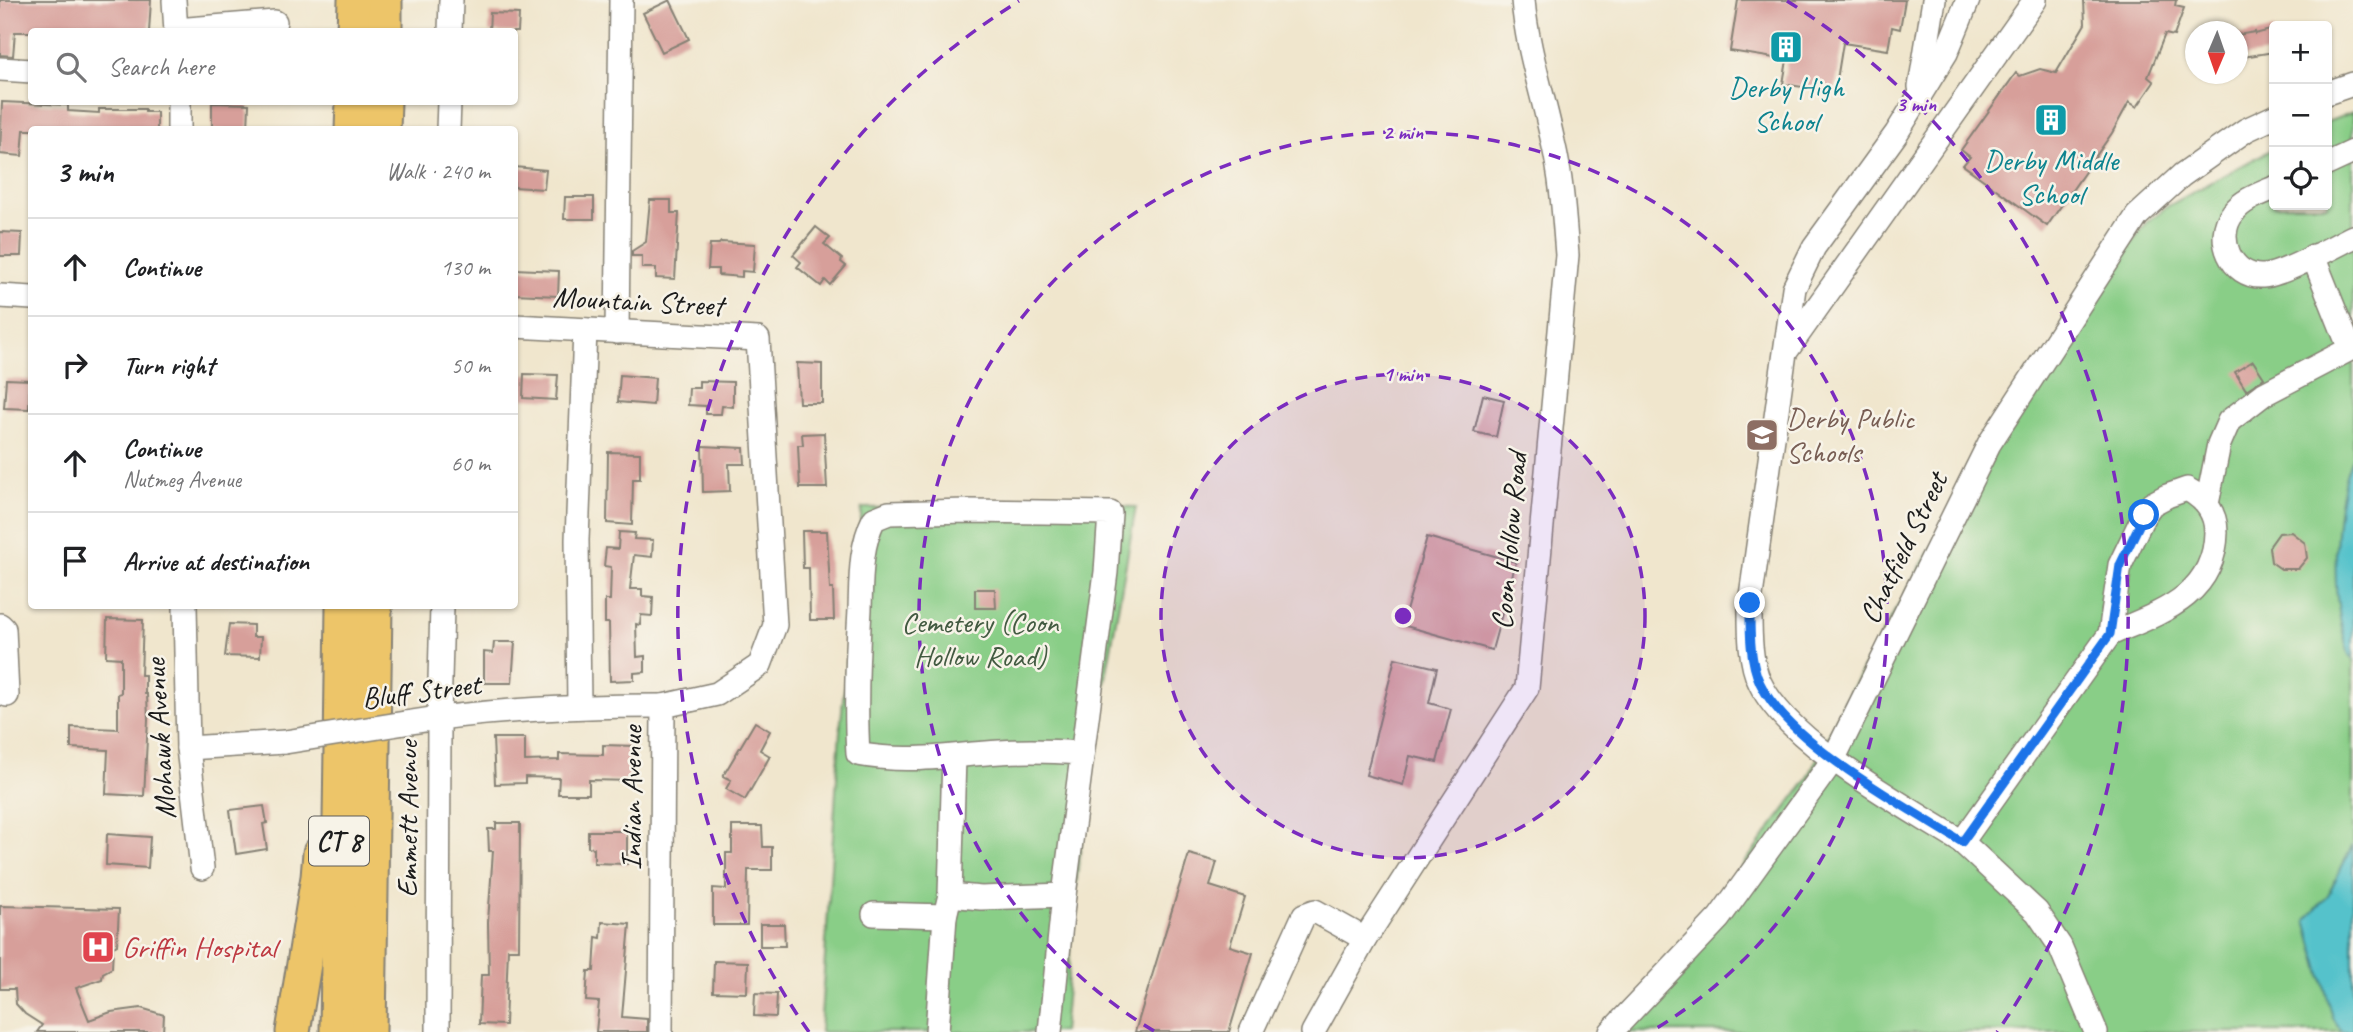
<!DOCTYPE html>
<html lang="en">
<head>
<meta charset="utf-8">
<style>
  :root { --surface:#fff; --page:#f6f6f6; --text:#202124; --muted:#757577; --line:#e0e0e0 }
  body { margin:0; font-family:Caveat,sans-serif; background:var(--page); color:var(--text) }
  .controls { position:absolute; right:21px; top:21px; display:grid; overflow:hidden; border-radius:7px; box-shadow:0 2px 5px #0004 }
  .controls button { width:63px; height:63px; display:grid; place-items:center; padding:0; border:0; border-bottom:2px solid var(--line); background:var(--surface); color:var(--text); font:35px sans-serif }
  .compass { position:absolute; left:2185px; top:21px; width:63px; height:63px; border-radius:50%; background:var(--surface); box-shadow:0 2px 5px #0004; rotate:182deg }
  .stop { position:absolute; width:21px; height:21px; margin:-16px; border:5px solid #1a73e8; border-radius:50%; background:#fff }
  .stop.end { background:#1a73e8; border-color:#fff; box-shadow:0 2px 7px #0008 }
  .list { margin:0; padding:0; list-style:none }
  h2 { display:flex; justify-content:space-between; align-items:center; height:91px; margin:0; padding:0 28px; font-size:30px }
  h2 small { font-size:23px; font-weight:400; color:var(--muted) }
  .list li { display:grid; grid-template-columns:46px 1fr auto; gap:21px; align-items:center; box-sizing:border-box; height:98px; padding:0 28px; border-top:2px solid var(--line) }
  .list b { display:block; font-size:26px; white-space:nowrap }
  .list p { margin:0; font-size:23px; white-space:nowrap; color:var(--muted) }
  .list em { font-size:23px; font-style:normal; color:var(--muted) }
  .icon { flex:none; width:38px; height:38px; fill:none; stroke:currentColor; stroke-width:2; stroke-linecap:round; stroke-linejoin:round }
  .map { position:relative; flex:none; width:2353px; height:1032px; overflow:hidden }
  .search { position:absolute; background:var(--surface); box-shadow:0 2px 5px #0004; left:28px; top:28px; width:490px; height:77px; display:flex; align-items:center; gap:18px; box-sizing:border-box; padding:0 24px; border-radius:7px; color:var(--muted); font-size:26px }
  .panel { position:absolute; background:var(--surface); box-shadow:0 2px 5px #0004; left:28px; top:126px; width:490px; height:483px; border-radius:7px }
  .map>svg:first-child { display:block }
  .green { fill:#89ce87; stroke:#527552; stroke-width:2 }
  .water { fill:#54c2cb; stroke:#386f74; stroke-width:2 }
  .building { fill:#d79f9a }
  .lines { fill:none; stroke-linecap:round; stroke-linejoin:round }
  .minor-casing { stroke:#868174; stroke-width:26 }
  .highway-casing { stroke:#868174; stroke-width:37 }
  .minor { stroke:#fff; stroke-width:23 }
  .highway { stroke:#edc569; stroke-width:33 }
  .minor-bridge-casing { stroke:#868174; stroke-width:26; stroke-linecap:butt }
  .minor-bridge { stroke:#fff; stroke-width:23 }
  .route { stroke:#1a73e8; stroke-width:9 }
  .ring { fill:none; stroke:#7b2cbf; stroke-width:3.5; stroke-dasharray:12 9 }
  .labels { text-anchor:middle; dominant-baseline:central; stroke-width:5; stroke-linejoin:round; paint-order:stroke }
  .shield { fill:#f7f3e8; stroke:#5e5c59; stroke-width:2 }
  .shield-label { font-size:28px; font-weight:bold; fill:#1c1c1c }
  .culture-label { font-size:30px; fill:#0d838f; stroke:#f7f3e8 }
  .street-label { font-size:30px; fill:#1c1c1c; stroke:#f7f3e8 }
  .education-label { font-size:30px; fill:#785e54; stroke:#f7f3e8; text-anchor:start }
  .park-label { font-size:30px; fill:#425a41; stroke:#f7f3e8 }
  .health-label { font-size:30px; fill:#be3a42; stroke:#f7f3e8; text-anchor:start }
  .centre { fill:#7b2cbf; stroke:#f7f3e8; stroke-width:3.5 }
  .ring-label { font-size:21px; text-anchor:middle; font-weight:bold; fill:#7b2cbf; stroke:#f7f3e8; stroke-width:5; stroke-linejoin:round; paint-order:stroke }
</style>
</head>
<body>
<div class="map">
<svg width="2353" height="1032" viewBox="0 0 2353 1032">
  <rect width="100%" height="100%" fill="#f7f3e8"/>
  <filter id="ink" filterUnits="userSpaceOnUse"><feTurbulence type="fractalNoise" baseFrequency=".0143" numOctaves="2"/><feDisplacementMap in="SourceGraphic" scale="14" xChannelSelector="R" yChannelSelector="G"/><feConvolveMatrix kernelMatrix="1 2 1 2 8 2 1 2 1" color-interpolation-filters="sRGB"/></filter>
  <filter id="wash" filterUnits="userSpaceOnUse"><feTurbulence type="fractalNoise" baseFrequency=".00686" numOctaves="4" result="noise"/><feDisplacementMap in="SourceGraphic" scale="28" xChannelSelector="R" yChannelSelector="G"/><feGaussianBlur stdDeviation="1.57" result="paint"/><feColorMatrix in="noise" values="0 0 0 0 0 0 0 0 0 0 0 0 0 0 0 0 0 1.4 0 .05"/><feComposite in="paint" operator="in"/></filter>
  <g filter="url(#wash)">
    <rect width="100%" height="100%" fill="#f0e6cd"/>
    <g class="green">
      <polygon points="2353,112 2353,1032 1618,1032 1807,780 1845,700 1906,591 2027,386 2147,222 2168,206 2274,148 2274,205 2327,205 2327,122"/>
      <polygon points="1086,506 1136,507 1103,694 1078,866 1063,1032 820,1032 840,731 862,508"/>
    </g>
    <g class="water">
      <path d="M2353 456V659L2349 655C2345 641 2341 627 2339 612 2332 573 2336 492 2353 456Z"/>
      <polygon points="2353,844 2353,1032 2342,1032 2333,1018 2306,920 2327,897"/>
    </g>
    <g id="blocks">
      <g class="building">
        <polygon points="0,0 151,0 149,32 15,32 13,56 0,55"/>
        <polygon points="670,0 689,39 662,52 643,13"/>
        <polygon points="1738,0 1905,0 1900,29 1892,27 1888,50 1843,43 1835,92 1783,84 1787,60 1730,51"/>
        <polygon points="2084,0 2176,0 2175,6 2184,8 2174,36 2165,34 2148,77 2154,82 2137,107 2129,102 2112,133 2047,226 1963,165 1970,157 1961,150 2016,73 2020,76 2040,69 2056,73 2085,24"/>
        <polygon points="490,13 519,14 518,32 489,32"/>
        <polygon points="2274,29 2274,52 2237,58 2237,35 2255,32 2255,34"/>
        <polygon points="2,102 68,105 68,111 99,113 99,109 145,109 145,112 157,112 157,130 24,130 22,156 0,154"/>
        <polygon points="212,103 249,104 248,130 212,130"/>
        <polygon points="514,167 546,170 544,189 514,187"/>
        <polygon points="565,197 594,197 594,219 564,219"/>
        <polygon points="650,200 671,200 671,213 679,213 675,279 656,278 656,268 642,268 642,256 632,256 632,251 646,242"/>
        <polygon points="816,227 830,238 824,244 842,259 841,262 846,266 830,285 825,280 821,286 797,267 801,262 793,255"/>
        <polygon points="0,232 22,233 21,256 0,256"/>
        <polygon points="721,242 755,244 753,272 742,271 742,277 718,275 718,269 708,269 710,244 719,244"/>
        <polygon points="514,269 559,271 558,296 514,294"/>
        <polygon points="2253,361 2264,378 2246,390 2235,372"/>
        <polygon points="797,363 822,364 822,403 799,403"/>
        <polygon points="524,374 558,375 556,400 523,398"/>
        <polygon points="620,375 655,378 653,405 618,402"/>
        <polygon points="6,379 30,380 29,409 4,408"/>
        <polygon points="699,381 733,382 733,407 722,406 721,414 706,414 706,406 688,405 689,388 699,388"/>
        <polygon points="1483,395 1504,400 1496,437 1474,432"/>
        <polygon points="824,433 827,488 800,488 798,445 803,445 802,434"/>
        <polygon points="702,446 744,448 745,464 729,464 730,491 703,492"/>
        <polygon points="608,452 640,453 640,479 633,479 632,525 607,523"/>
        <polygon points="802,531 827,531 830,589 833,589 834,620 810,620 809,568 803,568"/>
        <polygon points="619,532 635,533 634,539 653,540 652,557 634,555 630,589 642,589 642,596 653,597 652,616 641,615 640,625 636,624 637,657 645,656 645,672 634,673 634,680 610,681 609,623 605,623 605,600 610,600 611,567 604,566 606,548 618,549"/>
        <polygon points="2291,532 2305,543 2307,558 2298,569 2281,569 2271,562 2269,547 2279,533"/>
        <polygon points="1427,537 1516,562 1492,650 1402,625"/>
        <polygon points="975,589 995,589 996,608 975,608"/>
        <polygon points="107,619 143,620 141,675 145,675 145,694 147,694 148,720 144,796 106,794 108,750 71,748 71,727 118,729 118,694 121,693 121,658 106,657"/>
        <polygon points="229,624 253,625 253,637 261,637 260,657 225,656"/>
        <polygon points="494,642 515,642 512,683 484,683 484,652 493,653"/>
        <polygon points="1395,658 1437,668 1429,703 1451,709 1437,762 1410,756 1403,785 1366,775"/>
        <polygon points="755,722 770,731 760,750 770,756 745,800 726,789 731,780 723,776"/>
        <polygon points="493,738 525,738 525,761 559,760 559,754 603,755 603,745 635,746 634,781 589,780 589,794 558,794 559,778 525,777 525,783 495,784"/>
        <polygon points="264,806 267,823 263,824 267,849 236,854 230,810"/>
        <polygon points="496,823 520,823 519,949 508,949 505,1025 479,1024 481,975 489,975 488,922 493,851 489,851 488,829 496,829"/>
        <polygon points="732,826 762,826 763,847 772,847 772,870 748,870 747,925 713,925 713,888 726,889 726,853 732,853"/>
        <polygon points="588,831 627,831 627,864 594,863 594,848 588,847"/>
        <polygon points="107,834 150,837 148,868 106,865"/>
        <polygon points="1189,854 1217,862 1210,886 1245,897 1230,946 1253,953 1229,1032 1135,1032"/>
        <polygon points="0,906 119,909 117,945 113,947 112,968 103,973 102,979 76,988 89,1020 111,1012 141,1008 164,1015 163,1032 37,1032 42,1025 25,1014 16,1004 15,989 0,989"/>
        <polygon points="602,922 630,924 622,1017 647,1019 647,1032 596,1032 599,1002 586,1001 588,971 594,971 596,937 601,938"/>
        <polygon points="760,924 784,924 785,946 760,946"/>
        <polygon points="714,961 748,962 747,993 713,992"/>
        <polygon points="755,993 777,994 776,1017 754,1016"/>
      </g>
    </g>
  </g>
  <g filter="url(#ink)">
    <use href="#blocks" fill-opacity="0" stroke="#868174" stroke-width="2"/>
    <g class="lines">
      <defs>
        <g id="minor">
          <polyline points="174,0 176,32"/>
          <path d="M1968 0 1946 53 1896 134 1814 247 1794 288 1750 603C1750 627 1749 662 1760 683 1789 744 1904 805 1962 842L2110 634 2120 565 2144 515 2152 504 2167 496 2187 489C2204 498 2216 512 2216 532 2215 596 2160 613 2110 634"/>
          <polyline points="176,30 275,22"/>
          <polyline points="450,32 451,0"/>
          <polyline points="0,69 32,71"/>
          <polyline points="1920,87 1934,0"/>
          <polyline points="2327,93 2353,84"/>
          <polyline points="179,130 179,102"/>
          <polyline points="448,130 449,102"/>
          <polyline points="2327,164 2353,152"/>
          <path d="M2274 188C2260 194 2242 200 2233 213 2214 237 2231 278 2263 276 2281 276 2334 246 2353 237"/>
          <polyline points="0,296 32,298"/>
          <polyline points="514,326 758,339 775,625 760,665 717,694 663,706 661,1032"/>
          <polyline points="617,332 621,0"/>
          <polyline points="1787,350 2035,0"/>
          <polyline points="2207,504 2219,444 2229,421 2264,394 2350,349 2313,256"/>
          <polyline points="185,606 188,748 202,868"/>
          <polyline points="0,625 4,629 7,695"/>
          <polyline points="579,706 577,540 585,330"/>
          <path d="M405 723C490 709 577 706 663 706"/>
          <polyline points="188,748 285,742"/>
          <polyline points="1962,842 2037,912 2060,946 2096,1032"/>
          <polyline points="950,895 981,898 1064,895"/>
          <polyline points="874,914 945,916"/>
          <polyline points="438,1032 439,717 442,606"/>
          <polyline points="937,1032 945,916 950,895 954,757"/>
          <path d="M1050 1032 1064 895 1106 572 1110 513 967 511 889 513 874 519C860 546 861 579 860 609 857 658 855 705 858 754 910 764 948 755 1000 752 1027 750 1055 751 1082 753"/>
          <polyline points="1251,1032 1304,915 1315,911 1365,939"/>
          <path d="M1313 1032 1365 939 1527 688 1567 255C1564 217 1562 180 1553 142 1543 94 1527 49 1523 0"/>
          <polyline points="1611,1032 1719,918 1833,760 1989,444 2137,216 2182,175 2246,130 2274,117"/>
        </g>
        <g id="highway">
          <polyline points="354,32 355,0"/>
          <polyline points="385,32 385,0"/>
          <polyline points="352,130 353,102"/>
          <polyline points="383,130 384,102"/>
          <polyline points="293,1032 318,877 320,853"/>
          <polyline points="337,1032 343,606"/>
          <polyline points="369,1032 375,606"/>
        </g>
      </defs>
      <use href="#minor" class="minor-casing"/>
      <use href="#highway" class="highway-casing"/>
      <use href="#minor" class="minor"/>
      <use href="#highway" class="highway"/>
      <defs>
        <polyline id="minor-bridge" points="285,742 405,723"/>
      </defs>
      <use href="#minor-bridge" class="minor-bridge-casing"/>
      <use href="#minor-bridge" class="minor-bridge"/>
    </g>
  </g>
  <g class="lines" filter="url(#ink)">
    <path class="route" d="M1750 603C1750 627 1749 661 1760 683 1789 744 1904 805 1962 842L2110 634 2120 565 2144 515"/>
  </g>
  <circle cx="1403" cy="616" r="242" fill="#7b2cbf" fill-opacity=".12"/>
  <g class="ring">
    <circle cx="1403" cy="616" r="242"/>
    <path d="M1154 1031A484 484 0 1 1 1652 1031"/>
    <path d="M809 1032A725 725 0 0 1 1019 1M1787 1A725 725 0 0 1 1997 1032"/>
  </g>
  <defs>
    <symbol id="building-square" viewBox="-11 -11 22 22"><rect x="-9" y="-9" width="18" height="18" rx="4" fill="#0f9aa8" stroke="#f7f3e8"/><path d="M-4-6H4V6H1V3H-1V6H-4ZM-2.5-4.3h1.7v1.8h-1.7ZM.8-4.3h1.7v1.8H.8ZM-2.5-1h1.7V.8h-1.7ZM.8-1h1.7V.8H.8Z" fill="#fff"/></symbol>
    <symbol id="school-square" viewBox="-11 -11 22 22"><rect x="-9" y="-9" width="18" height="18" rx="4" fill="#8d6e63" stroke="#f7f3e8"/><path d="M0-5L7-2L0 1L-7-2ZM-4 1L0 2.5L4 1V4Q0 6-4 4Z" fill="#fff"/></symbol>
    <symbol id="hospital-square" viewBox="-11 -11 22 22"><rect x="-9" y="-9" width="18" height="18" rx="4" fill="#e0444e" stroke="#f7f3e8"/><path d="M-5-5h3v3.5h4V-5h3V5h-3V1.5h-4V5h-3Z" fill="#fff"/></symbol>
  </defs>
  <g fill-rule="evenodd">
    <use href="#building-square" x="1767" y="28" width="38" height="38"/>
    <use href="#building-square" x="2032" y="101" width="38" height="38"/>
    <use href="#school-square" x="1743" y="416" width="38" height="38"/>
    <use href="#hospital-square" x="79" y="928" width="38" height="38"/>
  </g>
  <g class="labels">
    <rect class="shield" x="309" y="816.5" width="60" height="49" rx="5"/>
    <g class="shield-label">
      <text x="339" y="841">CT 8</text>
    </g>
    <g class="culture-label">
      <text x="1786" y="87">Derby High<tspan x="1786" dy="34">School</tspan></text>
      <text x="2051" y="160">Derby Middle<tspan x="2051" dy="34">School</tspan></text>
    </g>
    <g class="street-label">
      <text transform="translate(638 301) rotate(3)">Mountain Street</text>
      <text transform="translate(1509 541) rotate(-85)">Coon Hollow Road</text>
      <text transform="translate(1903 548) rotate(-64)">Chatfield Street</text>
      <text transform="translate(421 691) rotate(-7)">Bluff Street</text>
      <text transform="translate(160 739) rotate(-94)">Mohawk Avenue</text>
      <text transform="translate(631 798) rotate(-90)">Indian Avenue</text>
      <text transform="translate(407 819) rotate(-90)">Emmett Avenue</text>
    </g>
    <g class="education-label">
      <text x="1786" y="418">Derby Public<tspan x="1786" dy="34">Schools</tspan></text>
    </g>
    <g class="park-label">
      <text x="980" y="622">Cemetery (Coon<tspan x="980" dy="34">Hollow Road)</tspan></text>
    </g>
    <g class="health-label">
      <text x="122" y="947">Griffin Hospital</text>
    </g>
  </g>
  <circle cx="1403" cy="616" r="10" class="centre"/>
  <g class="ring-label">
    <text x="1916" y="111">3 min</text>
    <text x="1403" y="139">2 min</text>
    <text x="1403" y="381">1 min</text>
  </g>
</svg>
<div class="controls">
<button>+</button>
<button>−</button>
<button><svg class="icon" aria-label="locate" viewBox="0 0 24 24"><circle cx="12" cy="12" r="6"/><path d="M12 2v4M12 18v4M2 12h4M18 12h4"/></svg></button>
</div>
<svg class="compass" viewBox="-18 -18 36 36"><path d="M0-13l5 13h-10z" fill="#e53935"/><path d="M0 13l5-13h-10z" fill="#757577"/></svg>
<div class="stop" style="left:2144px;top:515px"></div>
<div class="stop end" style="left:1750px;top:603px"></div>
<div class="search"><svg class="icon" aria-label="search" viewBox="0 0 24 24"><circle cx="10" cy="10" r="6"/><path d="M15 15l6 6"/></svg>Search here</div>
<section class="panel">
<h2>3 min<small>Walk · 240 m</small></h2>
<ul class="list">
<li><svg class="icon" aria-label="ahead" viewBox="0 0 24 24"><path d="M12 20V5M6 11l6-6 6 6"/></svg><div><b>Continue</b></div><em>130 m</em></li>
<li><svg class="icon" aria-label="right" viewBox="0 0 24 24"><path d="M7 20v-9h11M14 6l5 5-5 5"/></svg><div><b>Turn right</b></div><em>50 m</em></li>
<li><svg class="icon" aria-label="ahead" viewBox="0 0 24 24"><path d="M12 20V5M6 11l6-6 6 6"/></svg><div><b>Continue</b><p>Nutmeg Avenue</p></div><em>60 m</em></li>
<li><svg class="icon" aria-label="arrive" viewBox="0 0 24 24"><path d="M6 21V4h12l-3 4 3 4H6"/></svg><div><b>Arrive at destination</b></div></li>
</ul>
</section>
</div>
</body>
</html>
